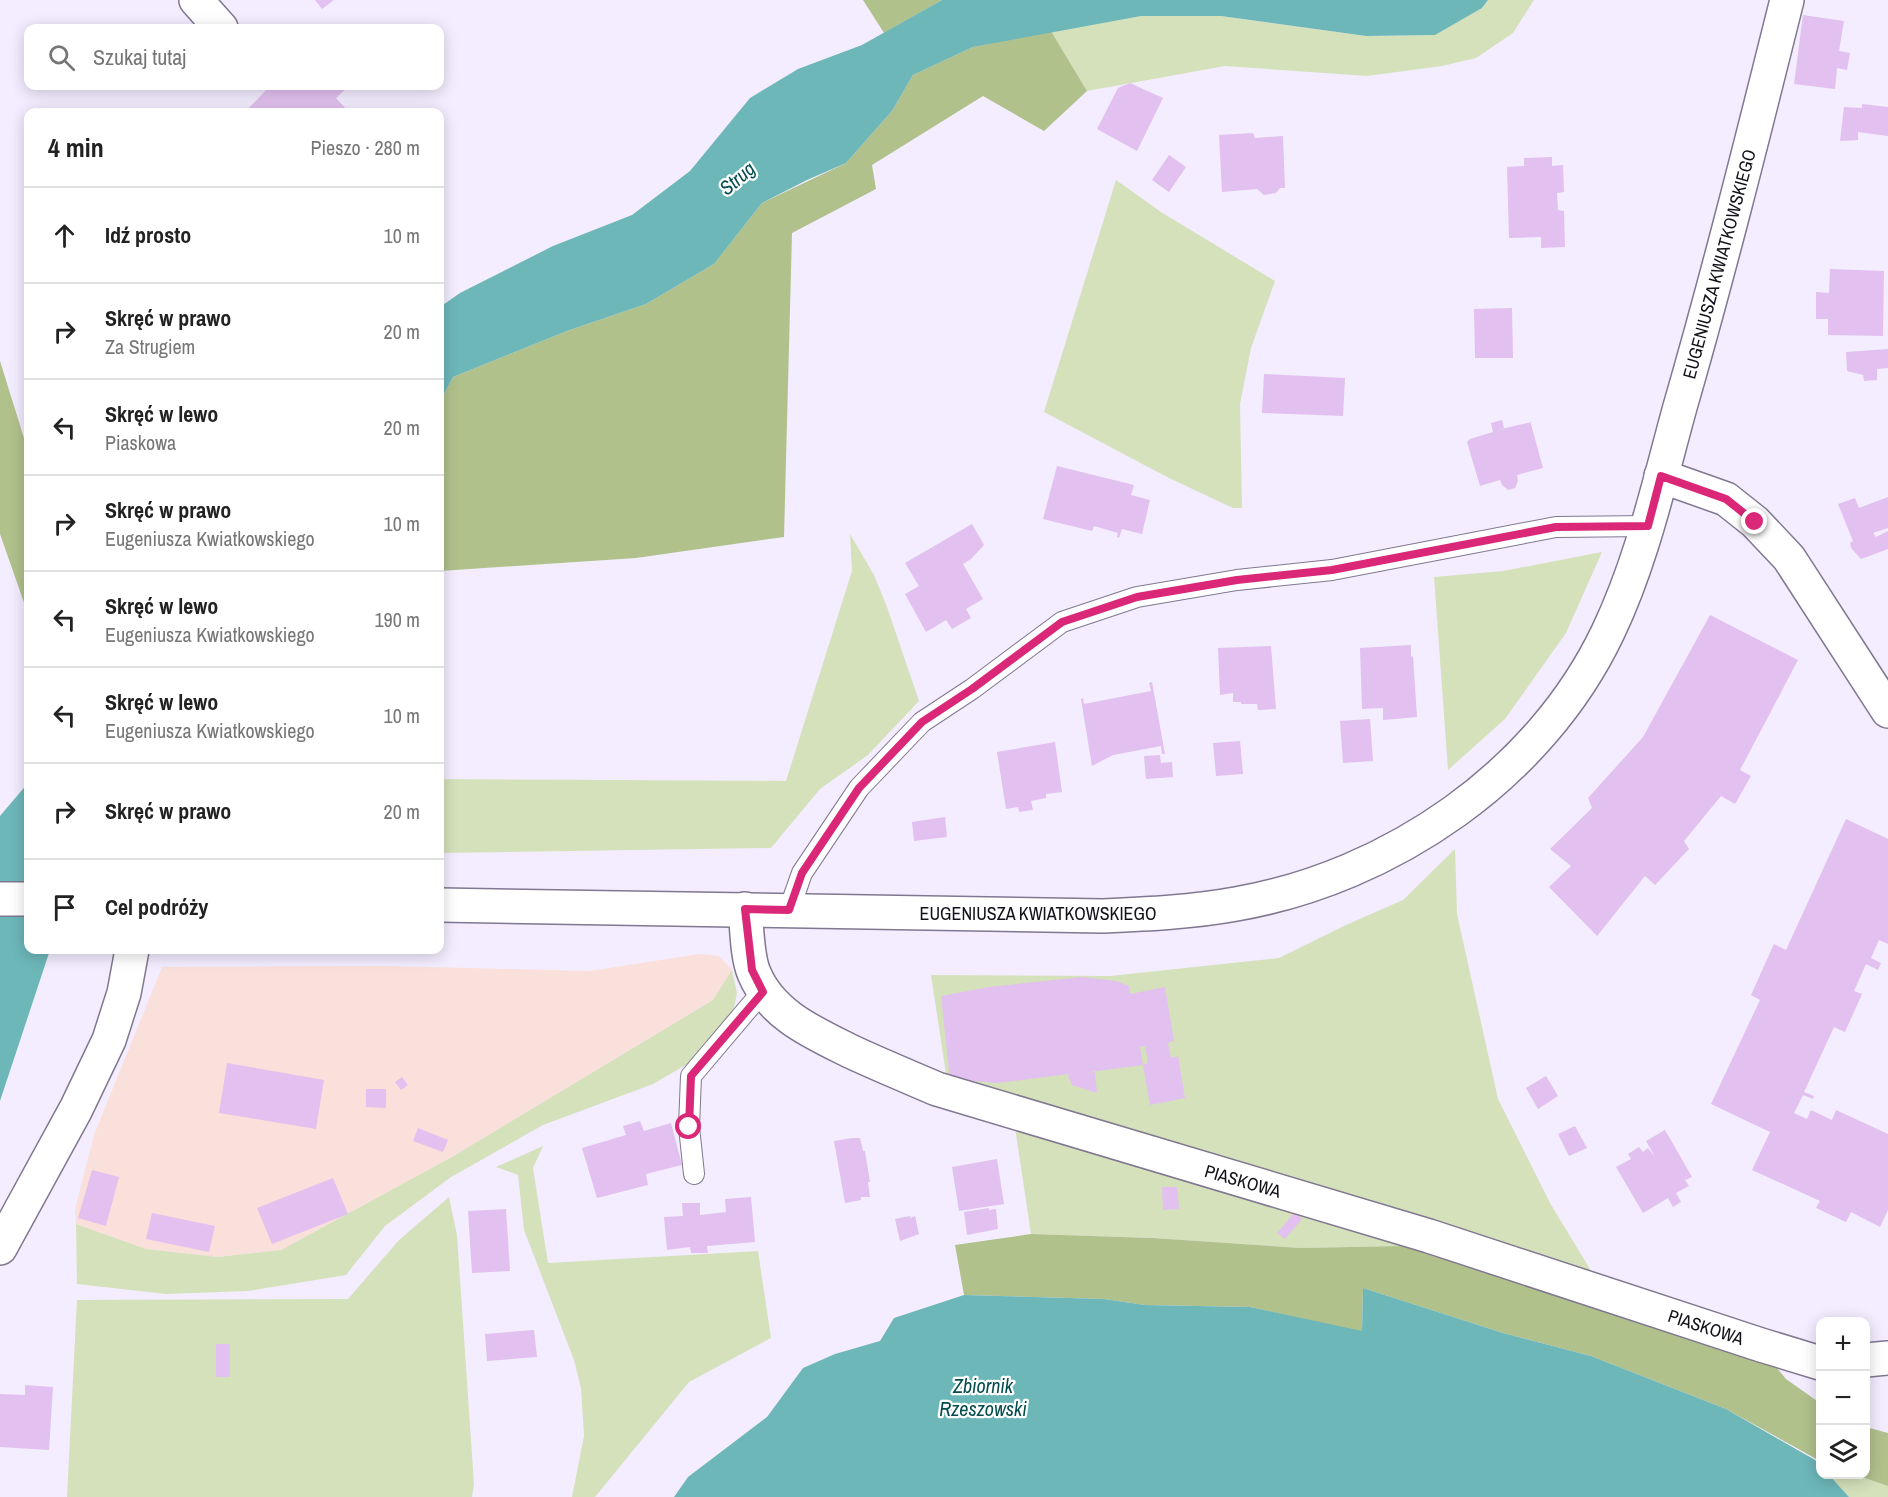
<!DOCTYPE html>
<html lang="pl">
<head>
<meta charset="utf-8">
<style>
  :root { --surface:#fff; --page:#f6f6f6; --text:#222; --muted:#767676; --line:#e0e0e0 }
  body { margin:0; font-family:"Archivo Narrow",sans-serif; background:var(--page); color:var(--text) }
  .controls { position:absolute; right:18px; bottom:18px; display:grid; overflow:hidden; border-radius:12px; box-shadow:0 3px 15px #0003 }
  .controls button { width:54px; height:54px; display:grid; place-items:center; padding:0; border:0; border-bottom:2px solid var(--line); background:var(--surface); color:var(--text); font:30px sans-serif }
  .stop { position:absolute; width:18px; height:18px; margin:-14px; border:4px solid #db2777; border-radius:50%; background:#fff }
  .stop.end { background:#db2777; border-color:#fff; box-shadow:0 2px 6px #0008 }
  .list { margin:0; padding:0; list-style:none }
  h2 { display:flex; justify-content:space-between; align-items:center; height:78px; margin:0; padding:0 24px; font-size:26px }
  h2 small { font-size:20px; font-weight:400; color:var(--muted) }
  .list li { display:grid; grid-template-columns:39px 1fr auto; gap:18px; align-items:center; box-sizing:border-box; height:96px; padding:0 24px; border-top:2px solid var(--line) }
  .list b { display:block; font-size:22px; white-space:nowrap }
  .list p { margin:0; font-size:20px; white-space:nowrap; color:var(--muted) }
  .list em { font-size:20px; font-style:normal; color:var(--muted) }
  .icon { flex:none; width:33px; height:33px; fill:none; stroke:currentColor; stroke-width:2; stroke-linecap:round; stroke-linejoin:round }
  .map { position:relative; flex:none; width:1888px; height:1497px; overflow:hidden }
  .search { position:absolute; background:var(--surface); box-shadow:0 3px 15px #0003; left:24px; top:24px; width:420px; height:66px; display:flex; align-items:center; gap:15px; box-sizing:border-box; padding:0 21px; border-radius:12px; color:var(--muted); font-size:22px }
  .panel { position:absolute; background:var(--surface); box-shadow:0 3px 15px #0003; left:24px; top:108px; width:420px; height:846px; border-radius:12px }
  .map>svg:first-child { display:block }
  .commercial { fill:#fae0da }
  .green { fill:#d5e1bb }
  .forest { fill:#b1c18c }
  .water { fill:#6db7b9 }
  .building { fill:#e2c0ef }
  .lines { fill:none; stroke-linecap:round; stroke-linejoin:round }
  .lane-casing { stroke:#807791; stroke-width:22 }
  .street-casing { stroke:#807791; stroke-width:36 }
  .secondary-casing { stroke:#807791; stroke-width:36 }
  .lane { stroke:#fff; stroke-width:20 }
  .street { stroke:#fff; stroke-width:33 }
  .secondary { stroke:#fff; stroke-width:33 }
  .route { stroke:#db2777; stroke-width:8 }
  .labels { text-anchor:middle; dominant-baseline:central; stroke-width:4.5; stroke-linejoin:round; paint-order:stroke }
  .street-label { font-size:18px; fill:#131019; stroke:#fff }
  .water-label { font-size:20px; font-style:italic; fill:#044c4e; stroke:#fff }
</style>
</head>
<body>
<div class="map">
<svg width="1888" height="1497" viewBox="0 0 1888 1497">
  <rect width="100%" height="100%" fill="#f3edff"/>
  <polygon class="commercial" points="699,954 719,956 732,970 713,1000 452,1157 281,1250 218,1257 146,1249 76,1224 75,1209 94,1135 162,967 383,966 590,971"/>
  <g class="green">
    <polygon points="1488,0 1534,0 1513,33 1476,58 1442,66 1367,76 1225,66 1087,91 1051,31 1141,16 1221,16 1366,36 1434,35 1482,8"/>
    <polygon points="1116,180 1161,212 1275,281 1251,348 1240,404 1242,508 1233,508 1169,478 1044,412"/>
    <polygon points="850,534 874,575 887,607 919,701 868,755 820,789 771,848 440,853 440,779 786,781 852,571"/>
    <polygon points="1602,552 1566,633 1505,719 1448,770 1434,577 1503,571"/>
    <polygon points="1455,849 1457,914 1498,1099 1550,1203 1593,1274 948,1087 931,975 1110,976 1279,958 1346,925 1403,900"/>
    <polygon points="732,970 737,993 732,1017 691,1062 653,1084 543,1125 451,1177 385,1226 346,1275 248,1291 166,1294 77,1284 76,1224 146,1249 218,1257 281,1250 452,1157 713,1000"/>
    <polygon points="1014,1121 1446,1255 1401,1246 1301,1248 1153,1238 1031,1234"/>
    <polygon points="543,1146 533,1168 548,1263 758,1251 771,1338 689,1382 595,1497 572,1497 584,1436 581,1388 574,1360 524,1230 518,1175 496,1167"/>
    <polygon points="449,1197 457,1235 474,1484 472,1497 67,1497 77,1300 348,1299 399,1240"/>
    <polygon points="1829,1475 1856,1475 1888,1486 1888,1497 1849,1497"/>
  </g>
  <g class="forest">
    <polygon points="863,0 942,0 884,33"/>
    <polygon points="1051,31 1087,91 1044,131 983,96 872,165 876,189 792,233 784,537 636,558 440,571 440,402 453,377 567,331 646,304 714,264 762,203 846,163 892,111 913,75 973,47"/>
    <polygon points="0,361 28,451 28,614 0,534"/>
    <polygon points="1031,1234 1153,1238 1301,1248 1401,1246 1446,1255 1764,1352 1786,1379 1820,1403 1820,1461 1726,1409 1591,1356 1503,1333 1363,1288 1362,1332 1250,1307 1145,1305 1104,1299 964,1295 955,1245"/>
    <polygon points="1866,1427 1888,1433 1888,1486 1856,1475 1866,1474"/>
  </g>
  <g class="water">
    <polygon points="942,0 1488,0 1482,8 1435,35 1366,36 1221,16 1141,16 973,47 913,75 892,111 846,163 807,180 762,203 714,264 646,304 567,331 453,377 440,402 440,307 460,293 553,246 632,215 690,171 750,98 798,69 862,45"/>
    <polygon points="28,783 28,950 50,950 0,1101 0,816"/>
    <polygon points="1363,1288 1503,1333 1591,1356 1726,1409 1815,1460 1820,1466 1820,1474 1829,1475 1849,1497 674,1497 688,1477 767,1417 803,1368 835,1354 880,1341 894,1318 964,1295 1104,1299 1145,1305 1250,1307 1362,1331"/>
  </g>
  <g class="building">
    <polygon points="315,0 334,0 322,9"/>
    <polygon points="1803,15 1844,21 1839,51 1850,53 1847,70 1837,68 1835,89 1794,84"/>
    <polygon points="1130,83 1163,98 1137,151 1097,129 1118,88"/>
    <polygon points="270,86 349,86 336,98 349,112 324,112 322,111 320,112 249,112 247,110"/>
    <polygon points="1862,104 1888,107 1888,136 1858,132 1858,140 1840,141 1844,107 1862,108"/>
    <polygon points="1253,133 1255,138 1283,136 1285,188 1280,188 1276,193 1264,195 1257,189 1222,192 1219,135"/>
    <polygon points="1169,155 1186,167 1169,192 1152,180"/>
    <polygon points="1552,157 1552,166 1563,165 1564,192 1557,193 1558,210 1564,211 1565,247 1541,248 1541,237 1509,238 1507,167 1524,166 1524,158"/>
    <polygon points="1830,269 1884,271 1883,336 1828,335 1828,319 1816,319 1816,292 1829,293"/>
    <polygon points="1512,308 1513,358 1475,358 1474,309"/>
    <polygon points="1888,349 1888,368 1877,369 1877,380 1864,381 1863,375 1847,371 1846,352"/>
    <polygon points="1264,374 1345,378 1343,416 1262,413"/>
    <polygon points="1502,420 1504,428 1497,430 1532,422 1530,424 1531,424 1543,468 1517,475 1518,481 1515,488 1508,490 1502,485 1500,480 1480,486 1467,442 1470,439 1493,432 1491,423"/>
    <polygon points="1057,466 1134,485 1131,495 1150,500 1142,534 1122,529 1119,538 1117,537 1118,533 1094,526 1092,531 1043,519"/>
    <polygon points="1888,497 1888,528 1873,533 1876,537 1888,531 1888,549 1861,559 1851,548 1850,543 1853,541 1838,504 1855,498 1859,508"/>
    <polygon points="972,524 984,545 971,559 963,564 983,599 966,609 971,618 952,629 946,620 926,632 905,594 919,586 905,563"/>
    <polygon points="1710,615 1798,660 1740,770 1751,776 1735,804 1721,796 1684,841 1689,849 1655,885 1645,876 1597,936 1549,887 1571,866 1550,849 1592,808 1588,798 1643,737"/>
    <polygon points="1411,645 1411,657 1413,656 1417,717 1383,720 1383,708 1362,709 1360,648"/>
    <polygon points="1271,646 1276,709 1258,710 1257,704 1241,704 1241,702 1233,702 1233,693 1220,695 1218,648"/>
    <polygon points="1152,682 1165,754 1162,754 1161,746 1113,755 1092,766 1081,699 1083,698 1084,704 1151,691 1149,683"/>
    <polygon points="1370,719 1373,761 1343,763 1340,721"/>
    <polygon points="1240,741 1243,774 1216,776 1213,743"/>
    <polygon points="1055,742 1062,792 1046,794 1046,798 1031,801 1033,810 1019,812 1018,807 1006,809 997,752"/>
    <polygon points="1160,755 1161,763 1172,762 1173,777 1146,779 1144,756"/>
    <polygon points="945,817 947,837 914,841 912,822"/>
    <polygon points="1846,819 1888,839 1888,944 1879,940 1871,958 1881,963 1878,970 1866,964 1854,991 1862,994 1845,1032 1834,1027 1804,1092 1814,1096 1813,1099 1803,1095 1794,1113 1807,1119 1811,1110 1832,1120 1836,1110 1888,1134 1888,1210 1880,1227 1851,1212 1846,1222 1816,1208 1820,1201 1752,1170 1770,1132 1711,1104 1760,1000 1751,995 1774,944 1786,950"/>
    <polygon points="1082,977 1116,981 1129,986 1130,994 1165,987 1174,1041 1168,1043 1171,1058 1178,1056 1185,1098 1150,1105 1143,1065 1148,1063 1145,1046 1140,1047 1143,1065 1082,1073 1095,1072 1097,1093 1072,1085 1068,1076 1069,1074 997,1083 950,1079 941,996 989,987"/>
    <polygon points="227,1063 324,1080 316,1129 219,1113"/>
    <polygon points="1546,1076 1558,1096 1538,1109 1526,1088"/>
    <polygon points="402,1077 408,1085 401,1090 395,1082"/>
    <polygon points="366,1089 386,1089 386,1108 366,1107"/>
    <polygon points="640,1121 644,1131 671,1123 682,1165 646,1174 648,1185 597,1198 582,1148 626,1135 623,1126"/>
    <polygon points="1575,1126 1587,1148 1569,1156 1558,1134"/>
    <polygon points="418,1128 448,1140 443,1152 413,1141"/>
    <polygon points="1665,1130 1692,1177 1685,1180 1689,1186 1676,1193 1681,1202 1673,1207 1668,1198 1643,1213 1616,1167 1631,1159 1628,1154 1639,1147 1643,1152 1648,1148 1655,1157 1646,1141"/>
    <polygon points="852,1138 860,1138 863,1151 865,1151 870,1182 868,1182 870,1197 861,1197 861,1200 845,1203 834,1141"/>
    <polygon points="997,1159 1004,1204 959,1211 952,1167"/>
    <polygon points="92,1170 119,1177 106,1226 78,1218"/>
    <polygon points="333,1178 348,1214 272,1244 257,1208"/>
    <polygon points="1162,1187 1177,1187 1179,1209 1163,1210"/>
    <polygon points="751,1197 755,1242 707,1246 708,1253 691,1253 690,1247 667,1250 664,1217 683,1216 682,1203 700,1203 700,1215 726,1212 725,1199"/>
    <polygon points="989,1208 989,1210 996,1209 998,1229 967,1235 964,1212"/>
    <polygon points="506,1209 510,1271 472,1273 468,1211"/>
    <polygon points="1295,1212 1302,1219 1285,1239 1277,1233"/>
    <polygon points="152,1213 215,1226 209,1252 146,1239"/>
    <polygon points="910,1216 910,1218 915,1216 919,1234 900,1241 895,1219"/>
    <polygon points="534,1330 537,1357 487,1361 485,1334"/>
    <rect x="216" y="1344" width="14" height="33"/>
    <polygon points="25,1385 53,1387 49,1450 0,1447 0,1394 25,1395"/>
  </g>
  <g class="lines">
    <defs>
      <g id="lane">
        <polyline points="789,910 802,873 859,788 922,722 972,689 1062,622 1137,597 1237,580 1332,570 1556,527 1648,526"/>
        <polyline points="694,1174 689,1127 691,1076 763,991"/>
      </g>
      <g id="street">
        <polyline points="196,0 221,28"/>
        <polyline points="1661,476 1726,499 1755,522 1789,558 1888,711"/>
        <path d="M745 909C747 928 747 957 754 973 771 1015 814 1033 852 1052 880 1065 909 1077 937 1089L1429 1236 1761 1345 1820 1363"/>
        <polyline points="0,1248 76,1109 109,1040 124,993 132,950"/>
        <polyline points="1866,1360 1888,1358"/>
      </g>
      <g id="secondary">
        <polyline points="0,899 28,899"/>
        <path d="M440 905 1103 916C1148 914 1192 912 1236 904 1391 877 1540 775 1608 632 1642 561 1659 483 1680 407 1719 272 1753 136 1787 0"/>
      </g>
    </defs>
    <use href="#lane" class="lane-casing"/>
    <use href="#street" class="street-casing"/>
    <use href="#secondary" class="secondary-casing"/>
    <use href="#lane" class="lane"/>
    <use href="#street" class="street"/>
    <use href="#secondary" class="secondary"/>
  </g>
  <g class="lines">
    <polyline class="route" points="689,1127 691,1076 763,992 752,970 745,909 789,910 802,873 859,788 922,722 972,689 1062,622 1137,597 1237,580 1332,570 1556,527 1648,526 1661,476 1726,499 1755,522"/>
  </g>
  <g class="labels">
    <g class="street-label">
      <text transform="translate(1719 264) rotate(-75)">EUGENIUSZA KWIATKOWSKIEGO</text>
      <text x="1038" y="913">EUGENIUSZA KWIATKOWSKIEGO</text>
      <text transform="translate(1243 1181) rotate(16)">PIASKOWA</text>
      <text transform="translate(1706 1327) rotate(18)">PIASKOWA</text>
    </g>
    <g class="water-label">
      <text transform="translate(737 178) rotate(-40)">Strug</text>
      <text x="983" y="1385">Zbiornik<tspan x="983" dy="23">Rzeszowski</tspan></text>
    </g>
  </g>
</svg>
<div class="controls">
<button>+</button>
<button>−</button>
<button><svg class="icon" aria-label="layers" viewBox="0 0 24 24"><path d="M12 4l9 5-9 5-9-5zM3 14l9 5 9-5"/></svg></button>
</div>
<div class="stop" style="left:689px;top:1127px"></div>
<div class="stop end" style="left:1755px;top:522px"></div>
<div class="search"><svg class="icon" aria-label="search" viewBox="0 0 24 24"><circle cx="10" cy="10" r="6"/><path d="M15 15l6 6"/></svg>Szukaj tutaj</div>
<section class="panel">
<h2>4 min<small>Pieszo · 280 m</small></h2>
<ul class="list">
<li><svg class="icon" aria-label="ahead" viewBox="0 0 24 24"><path d="M12 20V5M6 11l6-6 6 6"/></svg><div><b>Idź prosto</b></div><em>10 m</em></li>
<li><svg class="icon" aria-label="right" viewBox="0 0 24 24"><path d="M7 20v-9h11M14 6l5 5-5 5"/></svg><div><b>Skręć w prawo</b><p>Za Strugiem</p></div><em>20 m</em></li>
<li><svg class="icon" aria-label="left" viewBox="0 0 24 24"><path d="M17 20v-9H6M10 6l-5 5 5 5"/></svg><div><b>Skręć w lewo</b><p>Piaskowa</p></div><em>20 m</em></li>
<li><svg class="icon" aria-label="right" viewBox="0 0 24 24"><path d="M7 20v-9h11M14 6l5 5-5 5"/></svg><div><b>Skręć w prawo</b><p>Eugeniusza Kwiatkowskiego</p></div><em>10 m</em></li>
<li><svg class="icon" aria-label="left" viewBox="0 0 24 24"><path d="M17 20v-9H6M10 6l-5 5 5 5"/></svg><div><b>Skręć w lewo</b><p>Eugeniusza Kwiatkowskiego</p></div><em>190 m</em></li>
<li><svg class="icon" aria-label="left" viewBox="0 0 24 24"><path d="M17 20v-9H6M10 6l-5 5 5 5"/></svg><div><b>Skręć w lewo</b><p>Eugeniusza Kwiatkowskiego</p></div><em>10 m</em></li>
<li><svg class="icon" aria-label="right" viewBox="0 0 24 24"><path d="M7 20v-9h11M14 6l5 5-5 5"/></svg><div><b>Skręć w prawo</b></div><em>20 m</em></li>
<li><svg class="icon" aria-label="arrive" viewBox="0 0 24 24"><path d="M6 21V4h12l-3 4 3 4H6"/></svg><div><b>Cel podróży</b></div></li>
</ul>
</section>
</div>
</body>
</html>
